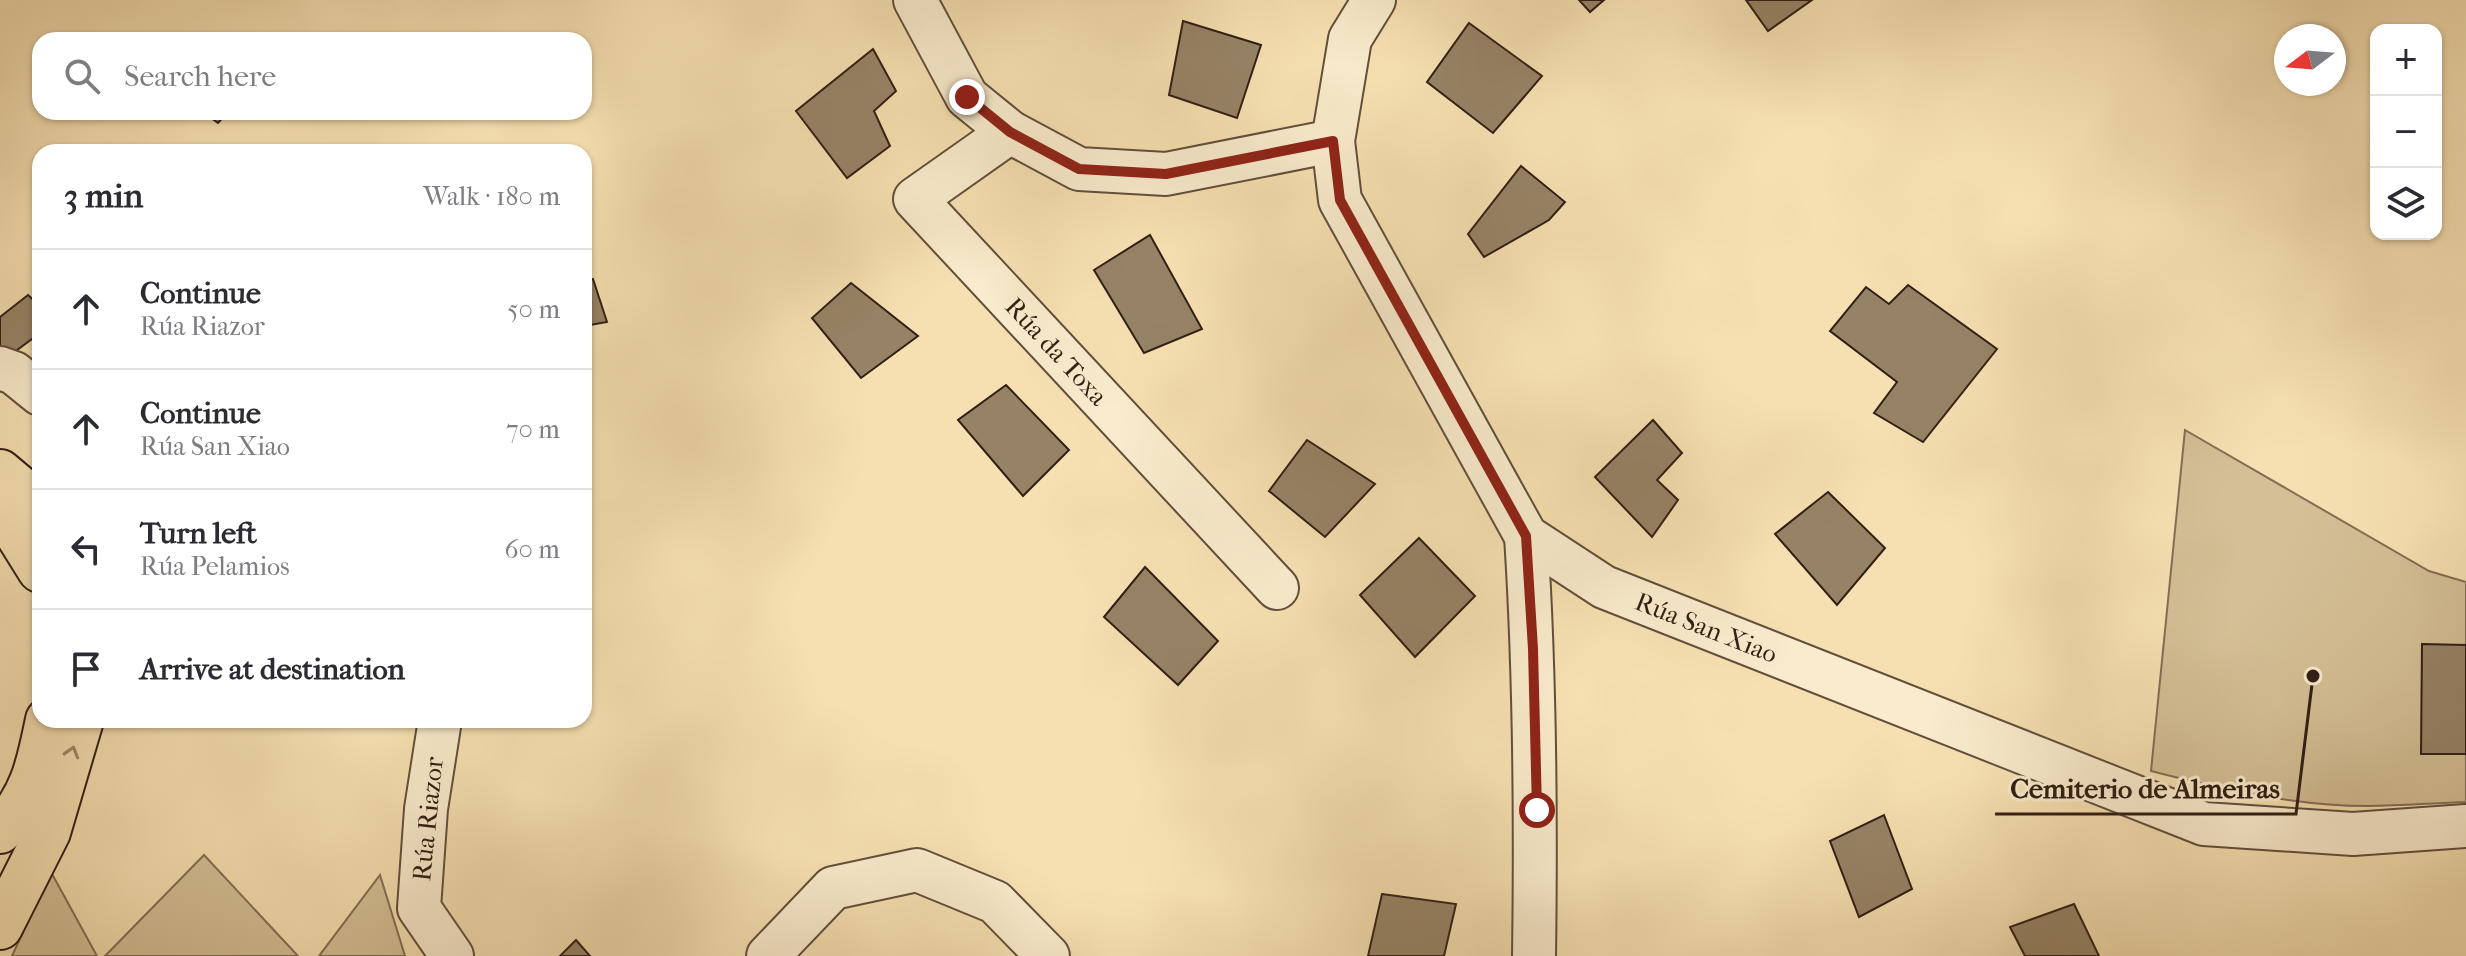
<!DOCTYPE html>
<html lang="en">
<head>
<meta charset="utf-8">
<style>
  :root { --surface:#fff; --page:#f2f2f3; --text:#2b2b33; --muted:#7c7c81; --line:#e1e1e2 }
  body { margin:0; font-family:"IM FELL French Canon",serif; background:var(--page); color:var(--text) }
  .controls { position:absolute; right:24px; top:24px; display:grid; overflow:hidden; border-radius:16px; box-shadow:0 2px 6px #0004 }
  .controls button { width:72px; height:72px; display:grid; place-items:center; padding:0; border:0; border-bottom:2px solid var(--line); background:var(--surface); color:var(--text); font:40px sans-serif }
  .compass { position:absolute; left:2274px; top:24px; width:72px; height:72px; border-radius:50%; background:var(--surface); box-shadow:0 2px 6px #0004; rotate:254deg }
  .stop { position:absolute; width:24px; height:24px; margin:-18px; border:6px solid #8f2418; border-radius:50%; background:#fff }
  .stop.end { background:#8f2418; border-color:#fff; box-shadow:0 2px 8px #0008 }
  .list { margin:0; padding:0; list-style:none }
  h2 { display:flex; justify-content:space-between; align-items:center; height:104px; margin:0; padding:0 32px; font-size:34px }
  h2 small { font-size:26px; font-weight:400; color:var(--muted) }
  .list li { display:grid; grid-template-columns:52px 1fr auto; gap:24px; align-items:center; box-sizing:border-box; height:120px; padding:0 32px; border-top:2px solid var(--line) }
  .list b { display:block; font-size:30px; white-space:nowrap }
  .list p { margin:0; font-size:26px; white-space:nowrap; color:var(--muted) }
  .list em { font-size:26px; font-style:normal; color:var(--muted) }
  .icon { flex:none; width:44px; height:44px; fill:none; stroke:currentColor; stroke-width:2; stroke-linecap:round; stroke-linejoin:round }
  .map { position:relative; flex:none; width:2466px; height:956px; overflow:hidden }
  .search { position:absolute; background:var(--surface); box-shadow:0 2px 6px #0004; left:32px; top:32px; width:560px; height:88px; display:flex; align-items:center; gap:20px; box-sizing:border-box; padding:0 28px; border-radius:24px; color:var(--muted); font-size:30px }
  .panel { position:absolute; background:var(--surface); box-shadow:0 2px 6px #0004; left:32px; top:144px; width:560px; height:584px; border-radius:24px }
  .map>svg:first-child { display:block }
  .green { fill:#d4bf96; stroke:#826f56; stroke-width:2 }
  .building { fill:#968366; stroke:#2f1f15; stroke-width:2 }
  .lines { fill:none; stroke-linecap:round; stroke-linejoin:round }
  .minor-casing { stroke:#614f3c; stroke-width:46 }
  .motorway-casing { stroke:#2f1f15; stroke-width:48 }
  .minor { stroke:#f9ebcc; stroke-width:42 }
  .motorway { stroke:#f6e0b1; stroke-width:44 }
  .oneway { stroke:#9c896b }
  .route { stroke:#8f2418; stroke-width:10 }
  .labels { text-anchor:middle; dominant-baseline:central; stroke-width:6; stroke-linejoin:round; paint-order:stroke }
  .street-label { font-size:26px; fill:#2f1f15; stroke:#f9ebcc }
  .leader { fill:none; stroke:#2f1f15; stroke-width:3 }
  .callout-dot { fill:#2f1f15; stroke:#f9ebcc; stroke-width:3 }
  .callout-label { font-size:28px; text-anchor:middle; font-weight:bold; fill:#2f1f15; stroke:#f9ebcc; stroke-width:6; stroke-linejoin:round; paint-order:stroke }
</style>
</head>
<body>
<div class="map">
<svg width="2466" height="956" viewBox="0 0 2466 956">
  <rect width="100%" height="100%" fill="#f6e0b1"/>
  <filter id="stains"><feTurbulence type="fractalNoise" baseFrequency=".0025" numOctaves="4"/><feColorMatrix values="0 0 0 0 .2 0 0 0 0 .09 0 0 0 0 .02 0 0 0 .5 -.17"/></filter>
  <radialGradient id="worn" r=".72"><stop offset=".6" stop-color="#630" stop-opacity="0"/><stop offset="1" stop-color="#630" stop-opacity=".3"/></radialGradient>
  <g class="green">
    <path d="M2185 430 2429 571 2466 582V802C2433 803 2401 806 2368 806 2295 806 2221 789 2151 771Z"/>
    <polygon points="204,855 298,956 105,956"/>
    <polygon points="51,872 97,956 12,956"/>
    <polygon points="380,875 405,956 319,956"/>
  </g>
  <g class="building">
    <polygon points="1579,0 1604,0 1590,12"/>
    <polygon points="1746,0 1812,0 1768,31"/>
    <polygon points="1183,21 1261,45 1237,118 1169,95"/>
    <polygon points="1469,23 1542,76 1493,133 1427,82"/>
    <polygon points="873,49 896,91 874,111 890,146 847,178 796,111"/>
    <polygon points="203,112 228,112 218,123"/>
    <polygon points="1521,166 1565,202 1549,220 1484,257 1468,234"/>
    <polygon points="1150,235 1202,329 1144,353 1094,270"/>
    <polygon points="593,279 607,322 584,326 584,282"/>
    <polygon points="851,283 918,336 861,378 812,318"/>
    <polygon points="1908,285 1997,349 1923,442 1874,413 1897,382 1830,331 1866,287 1889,304"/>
    <polygon points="28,295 40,306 40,333 13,353 0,348 0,317"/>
    <polygon points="1006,385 1069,450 1023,496 958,420"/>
    <polygon points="1653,420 1682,453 1657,480 1678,500 1652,537 1595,477"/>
    <polygon points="1307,440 1375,484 1325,537 1269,491"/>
    <polygon points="1828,492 1885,548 1837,605 1775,534"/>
    <polygon points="1419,538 1475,596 1415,657 1360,595"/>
    <polygon points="1145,567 1218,641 1178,685 1104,617"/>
    <polygon points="2422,644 2466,645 2466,754 2421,754"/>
    <polygon points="1884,815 1912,889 1859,917 1830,841"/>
    <polygon points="1382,894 1456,904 1444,956 1368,956"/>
    <polygon points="2074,904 2099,956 2025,956 2010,927"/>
    <polygon points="576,940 590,956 560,956"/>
  </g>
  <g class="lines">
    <defs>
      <g id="minor">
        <polyline points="915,0 967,97 1010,132 1079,169 1166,174 1333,141"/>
        <path id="s1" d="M1374 0 1350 39 1333 141 1340 200 1526 536 1604 587 2204 824 2353 834 2466 826"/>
        <path id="s2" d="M1010 132 915 199 1277 588"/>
        <polyline points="0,368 14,373 40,394"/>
        <path d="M1526 536C1535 676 1536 816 1534 956"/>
        <polyline points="440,720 426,809 419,908 452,956"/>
        <polyline points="768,956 833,888 917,870 995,902 1048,956"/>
      </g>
      <g id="motorway">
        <polyline points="0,472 25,493 40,512"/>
        <polyline points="0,513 10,522 40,570"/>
        <path d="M0 831C33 797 39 764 48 720"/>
        <polyline points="0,927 48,832 81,720"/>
      </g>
    </defs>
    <use href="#minor" class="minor-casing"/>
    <use href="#motorway" class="motorway-casing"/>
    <use href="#minor" class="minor"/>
    <use href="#motorway" class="motorway"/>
  </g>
  <defs><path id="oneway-chevron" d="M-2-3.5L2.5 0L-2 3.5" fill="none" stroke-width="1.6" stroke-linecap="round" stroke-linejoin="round" transform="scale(2)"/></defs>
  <use class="oneway" href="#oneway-chevron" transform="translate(72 752) rotate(-74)"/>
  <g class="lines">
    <polyline class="route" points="967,97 1010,132 1079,169 1166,174 1333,141 1340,200 1526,536 1533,649 1537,810"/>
  </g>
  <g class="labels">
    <g class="street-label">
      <text stroke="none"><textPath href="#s2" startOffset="324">Rúa da Toxa</textPath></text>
      <text stroke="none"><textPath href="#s1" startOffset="796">Rúa San Xiao</textPath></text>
      <text transform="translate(428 819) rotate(-84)">Rúa Riazor</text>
    </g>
  </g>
  <path class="leader" d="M2313 676L2296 814H1995"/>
  <circle class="callout-dot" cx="2313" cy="676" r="8"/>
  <g class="callout-label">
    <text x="2145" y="798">Cemiterio de Almeiras</text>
  </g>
  <rect width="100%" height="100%" filter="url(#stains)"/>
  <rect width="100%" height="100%" fill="url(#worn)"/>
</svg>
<div class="controls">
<button>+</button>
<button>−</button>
<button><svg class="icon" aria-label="layers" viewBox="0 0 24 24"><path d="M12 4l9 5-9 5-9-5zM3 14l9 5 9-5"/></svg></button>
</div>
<svg class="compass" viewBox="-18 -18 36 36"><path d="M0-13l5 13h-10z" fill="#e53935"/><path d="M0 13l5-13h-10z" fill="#7c7c81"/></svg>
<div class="stop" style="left:1537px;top:810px"></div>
<div class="stop end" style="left:967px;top:97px"></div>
<div class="search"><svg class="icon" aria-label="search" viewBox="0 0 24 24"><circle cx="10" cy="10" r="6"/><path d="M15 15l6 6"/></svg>Search here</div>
<section class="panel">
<h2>3 min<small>Walk · 180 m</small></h2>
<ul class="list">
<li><svg class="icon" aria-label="ahead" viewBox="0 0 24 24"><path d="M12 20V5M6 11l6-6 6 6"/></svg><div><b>Continue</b><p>Rúa Riazor</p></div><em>50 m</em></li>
<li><svg class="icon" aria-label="ahead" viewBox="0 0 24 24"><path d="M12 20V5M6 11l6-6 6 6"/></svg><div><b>Continue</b><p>Rúa San Xiao</p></div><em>70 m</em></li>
<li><svg class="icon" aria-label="left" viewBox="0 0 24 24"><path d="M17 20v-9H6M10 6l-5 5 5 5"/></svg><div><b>Turn left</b><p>Rúa Pelamios</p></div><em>60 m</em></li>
<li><svg class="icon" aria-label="arrive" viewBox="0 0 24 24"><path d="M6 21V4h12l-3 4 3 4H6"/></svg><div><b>Arrive at destination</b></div></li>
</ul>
</section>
</div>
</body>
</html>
